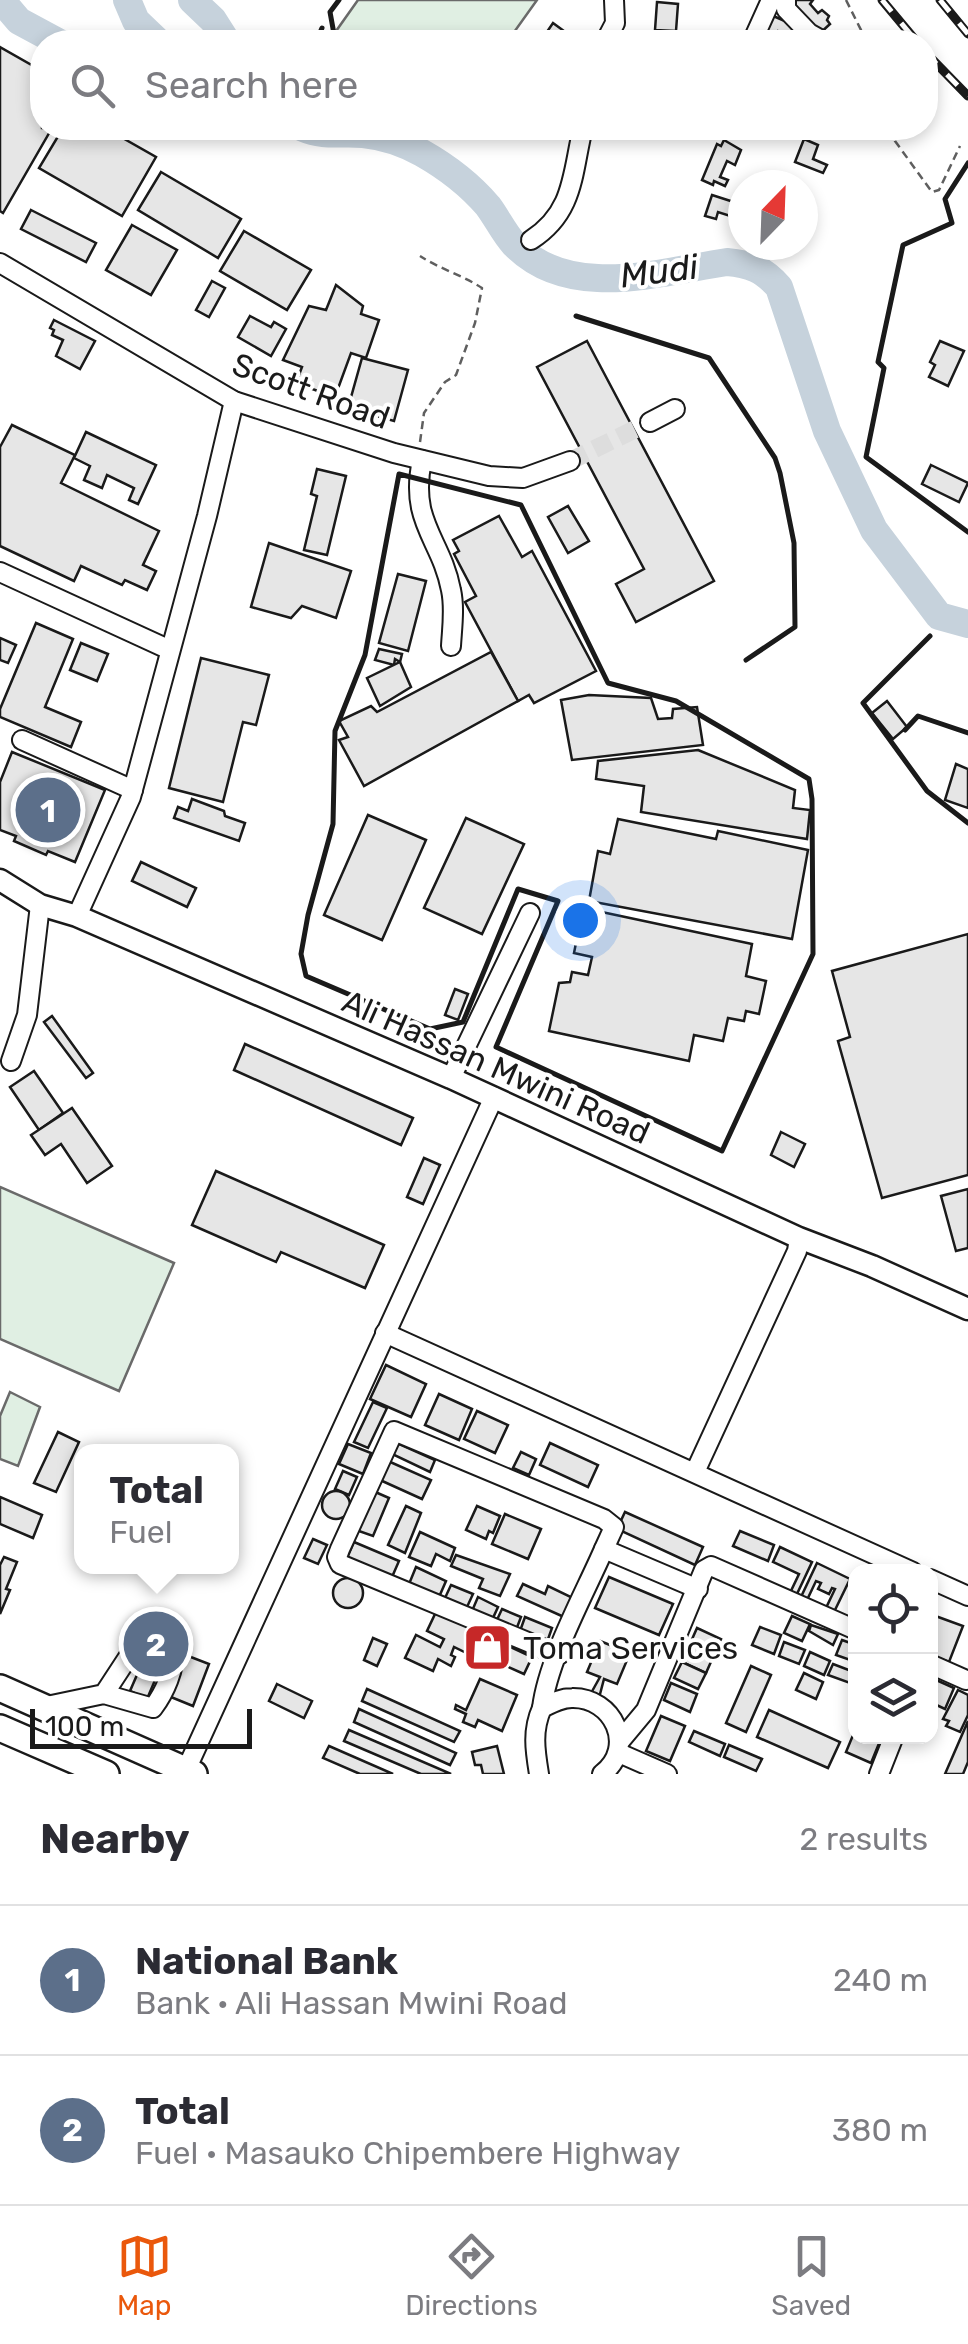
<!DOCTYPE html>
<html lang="en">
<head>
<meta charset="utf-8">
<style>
  :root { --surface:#fff; --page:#f2f2f3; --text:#2b2b33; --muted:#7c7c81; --line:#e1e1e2; --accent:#ea580c }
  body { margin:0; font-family:Rubik,sans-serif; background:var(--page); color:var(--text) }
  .controls { position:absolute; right:30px; bottom:30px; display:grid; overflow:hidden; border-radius:20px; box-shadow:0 5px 15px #0003 }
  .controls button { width:90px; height:90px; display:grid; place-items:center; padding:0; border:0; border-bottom:2px solid var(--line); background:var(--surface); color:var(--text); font:50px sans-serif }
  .compass { position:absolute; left:728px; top:170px; width:90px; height:90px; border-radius:50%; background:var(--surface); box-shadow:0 5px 15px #0003; rotate:23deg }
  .scale { position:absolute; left:30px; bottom:25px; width:222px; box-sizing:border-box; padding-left:10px; border:5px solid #1a1a1a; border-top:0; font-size:28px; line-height:35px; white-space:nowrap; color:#1a1a1a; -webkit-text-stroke:8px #fff; paint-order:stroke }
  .you { position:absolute; left:580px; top:920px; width:35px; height:35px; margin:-25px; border:8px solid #fff; border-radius:50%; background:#1a73e8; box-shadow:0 0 0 15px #1a73e833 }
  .badge { display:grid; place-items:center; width:65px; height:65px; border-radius:50%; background:var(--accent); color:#fff; font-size:32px; font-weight:700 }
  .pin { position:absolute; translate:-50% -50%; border:5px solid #fff; box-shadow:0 2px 10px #0006 }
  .popup { position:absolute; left:74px; top:1444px; width:165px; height:130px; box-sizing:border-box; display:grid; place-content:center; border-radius:20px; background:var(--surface); filter:drop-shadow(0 2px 8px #0005); font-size:32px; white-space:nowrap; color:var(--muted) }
  .popup b { font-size:38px; color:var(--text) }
  .popup::after { content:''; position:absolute; left:50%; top:100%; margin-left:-20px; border:20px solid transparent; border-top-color:var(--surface) }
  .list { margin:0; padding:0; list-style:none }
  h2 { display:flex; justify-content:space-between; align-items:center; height:130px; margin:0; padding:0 40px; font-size:42px }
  h2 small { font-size:32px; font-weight:400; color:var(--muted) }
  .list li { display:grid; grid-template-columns:65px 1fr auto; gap:30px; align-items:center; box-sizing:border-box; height:150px; padding:0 40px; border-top:2px solid var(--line) }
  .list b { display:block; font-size:38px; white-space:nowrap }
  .list p { margin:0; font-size:32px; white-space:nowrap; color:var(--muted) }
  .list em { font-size:32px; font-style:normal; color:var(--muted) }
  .icon { flex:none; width:55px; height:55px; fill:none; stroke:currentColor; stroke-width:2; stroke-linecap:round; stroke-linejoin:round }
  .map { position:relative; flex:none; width:968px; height:1774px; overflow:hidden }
  .search { position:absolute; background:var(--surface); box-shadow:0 5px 15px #0003; left:30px; right:30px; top:30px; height:110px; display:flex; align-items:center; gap:25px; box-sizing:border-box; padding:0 35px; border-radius:40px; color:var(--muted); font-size:38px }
  .sheet { height:430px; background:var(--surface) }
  nav { display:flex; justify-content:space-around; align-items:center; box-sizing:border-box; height:140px; border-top:2px solid var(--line); background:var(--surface); font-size:28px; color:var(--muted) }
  nav a { display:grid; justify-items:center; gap:5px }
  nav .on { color:var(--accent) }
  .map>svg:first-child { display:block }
  .green { fill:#e0efe3; stroke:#6a6a6a; stroke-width:2.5 }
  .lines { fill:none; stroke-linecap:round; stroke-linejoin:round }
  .river { stroke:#c6d2dc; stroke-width:28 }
  .building { fill:#e6e6e6; stroke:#1a1a1a; stroke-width:2.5 }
  .minor-tunnel { stroke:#ddd; stroke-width:18; stroke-dasharray:18 9; stroke-linecap:butt }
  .minor-casing { stroke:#1a1a1a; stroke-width:22 }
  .major-casing { stroke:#1a1a1a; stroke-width:25 }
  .highway-casing { stroke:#1a1a1a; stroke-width:30 }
  .path { stroke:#5f5f5f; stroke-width:2.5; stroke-dasharray:8 5; stroke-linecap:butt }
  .minor { stroke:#fff; stroke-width:18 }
  .major { stroke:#fff; stroke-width:20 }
  .highway { stroke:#fff; stroke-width:25 }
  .rail-casing { stroke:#1a1a1a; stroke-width:9 }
  .rail { stroke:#fff; stroke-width:5; stroke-dasharray:15; stroke-linecap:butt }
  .wall { stroke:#1a1a1a; stroke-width:5 }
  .labels { text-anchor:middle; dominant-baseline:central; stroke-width:8; stroke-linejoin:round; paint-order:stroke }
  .street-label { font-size:32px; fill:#1a1a1a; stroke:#fff }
  .poi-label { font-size:32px; fill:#1a1a1a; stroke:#fff; text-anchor:start }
  .water-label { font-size:35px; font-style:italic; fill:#1a1a1a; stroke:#fff }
</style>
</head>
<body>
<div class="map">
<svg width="968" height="1774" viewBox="0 0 968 1774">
  <rect width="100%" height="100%" fill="#fff"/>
  <g class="green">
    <polygon points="358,0 537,0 507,42 347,42 334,34"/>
    <polygon points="0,1187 174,1263 119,1391 0,1339"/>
    <polygon points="10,1392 40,1407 18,1466 0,1459 0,1416"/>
  </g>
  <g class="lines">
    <g class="river">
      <polyline points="1,0 19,21 58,42"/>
      <polyline points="127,0 136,21 158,42"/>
      <polyline points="192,0 213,20 227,42"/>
      <path d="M303 128C324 137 341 132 363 134 383 136 404 143 422 153 445 166 470 185 488 206 497 218 504 233 514 244 569 301 659 272 727 262 750 264 763 269 779 287L827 431 874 530 939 616 968 624"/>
    </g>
  </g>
  <g class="building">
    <polygon points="792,0 813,0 810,4 818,13 822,10 829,16 827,20 830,24 817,36 787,4"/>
    <polygon points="657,2 678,4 676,31 655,30"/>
    <polygon points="771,15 794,25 790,36 778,31 773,42 760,42"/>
    <polygon points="553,23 568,34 562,42 540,42"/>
    <polygon points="0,47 42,71 42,128 52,128 3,213 0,211"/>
    <polygon points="63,128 105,128 156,157 122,216 39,168"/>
    <polygon points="804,139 818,145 813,159 827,165 823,173 795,162"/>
    <polygon points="724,140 741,150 735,165 727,161 720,177 728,180 725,186 714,181 713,185 702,180 717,144 721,146"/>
    <polygon points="161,172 241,219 218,258 138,210"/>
    <polygon points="712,195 743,205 743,220 718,212 716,219 705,216"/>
    <polygon points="31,210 96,243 86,262 21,229"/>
    <polygon points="132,225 177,250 151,295 106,270"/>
    <polygon points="244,231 311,270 287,310 220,271"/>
    <polygon points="212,281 225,288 209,317 196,310"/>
    <polygon points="336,285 363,306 361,314 379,320 366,358 351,353 336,394 327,390 326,394 296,383 302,367 283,360 309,306 326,310"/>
    <polygon points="250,316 271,327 274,322 286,329 271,356 238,337"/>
    <polygon points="54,320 95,341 80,369 56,356 63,340 52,335 54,330 50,328"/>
    <polygon points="587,341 714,581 636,622 616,584 644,569 537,367"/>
    <polygon points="940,341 964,351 948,386 929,377 935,365 930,362"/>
    <polygon points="362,358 408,370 394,421 348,408"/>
    <polygon points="12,425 75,455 61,483 159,531 143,565 156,571 147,590 125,580 122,585 81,566 74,581 0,546 0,447"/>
    <polygon points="86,432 156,465 138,504 129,500 134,488 107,475 102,488 84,480 90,466 74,458"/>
    <polygon points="931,465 968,483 959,502 922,484"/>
    <polygon points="317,469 346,476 327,555 304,550 317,496 311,494"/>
    <polygon points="568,506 589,541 568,553 548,517"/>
    <polygon points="499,516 522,557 532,551 596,671 534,703 529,695 518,701 465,602 476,596 454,554 459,551 453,540"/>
    <polygon points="269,543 351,571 336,618 302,606 291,618 251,607"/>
    <polygon points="398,574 426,581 408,651 379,643"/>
    <polygon points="36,623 73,639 45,707 81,722 71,747 0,717 0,709"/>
    <polygon points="0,638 16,645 8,663 0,660"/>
    <polygon points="81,643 108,654 97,681 70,670"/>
    <polygon points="379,649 402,654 400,662 395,659 394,665 375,660"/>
    <polygon points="491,652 518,701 364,786 339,740 348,737 339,721 371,706 377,712"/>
    <polygon points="201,658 269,675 256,725 243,722 223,802 169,788"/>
    <polygon points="400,662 411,687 380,706 367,678"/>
    <polygon points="589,695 651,698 658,719 672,718 673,709 697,707 703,745 572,760 561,700"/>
    <polygon points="887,701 907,727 893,739 872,713"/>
    <polygon points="698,750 795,790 793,808 810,810 807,839 641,812 644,786 596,779 598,761"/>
    <polygon points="12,752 105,790 75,862 48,851 46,855 14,841 16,836 0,830 0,782"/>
    <polygon points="956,764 968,769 968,808 945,800"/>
    <polygon points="192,799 224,811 225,816 245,823 239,841 174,818 178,807 188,811"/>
    <polygon points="368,815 426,840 382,940 324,915"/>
    <polygon points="466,818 524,844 482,934 424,908"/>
    <polygon points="618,819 716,839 718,831 808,850 792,939 589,901 598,851 610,854"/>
    <polygon points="141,862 196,888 187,907 132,881"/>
    <polygon points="583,908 752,944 746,976 766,981 759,1014 746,1011 744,1021 728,1018 723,1041 694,1035 689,1061 549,1031 559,983 570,982 572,972 588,975 592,957 574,953"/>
    <polygon points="968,934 968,1175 882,1198 838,1041 850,1037 832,971"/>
    <polygon points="455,989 468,994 458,1020 445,1015"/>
    <polygon points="52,1016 93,1073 86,1078 44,1022"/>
    <polygon points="245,1044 413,1118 401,1145 234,1070"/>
    <polygon points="34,1071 63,1113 39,1130 10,1087"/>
    <polygon points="72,1108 112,1166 87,1183 61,1144 45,1155 31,1135"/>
    <polygon points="781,1132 805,1144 794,1167 771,1155"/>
    <polygon points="424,1158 440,1165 423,1204 407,1197"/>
    <polygon points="216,1171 384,1245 365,1288 281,1252 276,1262 192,1225"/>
    <polygon points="968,1189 968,1248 956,1251 941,1196"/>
    <polygon points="386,1365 426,1384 411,1417 370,1399"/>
    <polygon points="439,1394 472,1409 459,1440 425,1425"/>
    <polygon points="373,1402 387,1408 368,1448 354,1442"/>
    <polygon points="477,1411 508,1425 495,1453 464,1439"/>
    <polygon points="58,1432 79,1442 56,1492 34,1483"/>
    <polygon points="397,1443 435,1460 430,1472 392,1454"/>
    <polygon points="550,1443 598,1465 588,1487 540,1465"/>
    <polygon points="348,1444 371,1453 363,1474 339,1464"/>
    <polygon points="521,1452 536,1459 529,1475 513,1468"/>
    <polygon points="388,1461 431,1480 422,1499 380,1480"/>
    <polygon points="343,1471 357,1477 349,1495 335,1489"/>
    <polygon points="373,1491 389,1498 373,1536 356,1530"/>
    <circle cx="336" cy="1505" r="14"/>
    <polygon points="0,1497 42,1515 33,1538 0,1524"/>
    <polygon points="406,1506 421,1513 405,1553 388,1545"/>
    <polygon points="477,1506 500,1516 493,1533 489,1531 486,1539 466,1530"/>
    <polygon points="625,1512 703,1547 695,1565 617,1529"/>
    <polygon points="505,1514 541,1529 528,1559 492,1544"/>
    <polygon points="740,1531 774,1545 768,1561 733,1546"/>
    <polygon points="420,1532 455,1548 450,1561 436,1554 431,1566 409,1557"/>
    <polygon points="313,1539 327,1545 318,1564 304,1558"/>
    <polygon points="354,1542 399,1561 392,1577 347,1558"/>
    <polygon points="780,1547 812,1562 796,1596 790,1593 799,1574 773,1562"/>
    <polygon points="456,1555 510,1574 500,1596 479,1588 483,1579 451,1566"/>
    <polygon points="4,1557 17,1562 6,1589 10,1590 0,1614 0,1565"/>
    <polygon points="817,1563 850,1579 834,1612 826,1608 835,1589 832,1588 829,1594 818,1589 821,1583 816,1581 807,1600 801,1597"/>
    <polygon points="416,1567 446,1581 439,1597 409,1584"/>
    <polygon points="609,1577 673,1604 659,1635 595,1608"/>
    <circle cx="348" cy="1593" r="15"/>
    <polygon points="523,1584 545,1594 548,1586 573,1598 564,1617 517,1596"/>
    <polygon points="451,1585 473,1594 467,1607 445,1598"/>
    <polygon points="478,1597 498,1607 492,1620 472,1611"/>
    <polygon points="502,1609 521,1617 516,1630 496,1622"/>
    <polygon points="436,1612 532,1657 524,1674 493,1660 491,1665 454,1647 451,1655 455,1657 451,1666 438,1659 433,1671 405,1658 416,1635 440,1647 444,1639 427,1631"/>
    <polygon points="930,1614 963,1626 949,1662 930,1655"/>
    <polygon points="792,1616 810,1624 802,1641 784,1633"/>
    <polygon points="525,1617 552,1628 547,1642 520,1631"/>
    <polygon points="811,1625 838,1634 833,1645 809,1631"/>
    <polygon points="760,1627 781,1635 774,1654 752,1645"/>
    <polygon points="697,1628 721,1639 706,1673 682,1662"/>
    <polygon points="373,1638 387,1644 377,1666 364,1660"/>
    <polygon points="842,1640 856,1645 856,1662 836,1655"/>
    <polygon points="600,1641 630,1653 617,1684 604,1679 599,1698 590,1695 600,1677 587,1672"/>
    <polygon points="784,1642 805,1650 799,1664 779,1656"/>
    <polygon points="150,1645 167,1652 147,1699 130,1691"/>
    <polygon points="810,1652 830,1661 824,1675 804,1666"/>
    <polygon points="183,1654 209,1664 193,1706 166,1695"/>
    <polygon points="682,1662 706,1673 698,1689 674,1678"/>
    <polygon points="833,1664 854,1672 850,1683 828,1675"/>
    <polygon points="751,1666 771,1675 746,1732 726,1723"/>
    <polygon points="804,1673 823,1682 816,1699 796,1690"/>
    <polygon points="480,1679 517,1695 502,1731 478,1720 475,1727 463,1722 466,1714 455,1709 456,1705 466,1710"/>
    <polygon points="934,1679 954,1688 945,1709 930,1702"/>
    <polygon points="671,1683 697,1694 690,1712 664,1700"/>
    <polygon points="277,1684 312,1701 304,1718 269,1701"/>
    <polygon points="367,1689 460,1731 454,1742 362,1701"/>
    <polygon points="958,1690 968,1695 968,1715 960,1732 946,1726 949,1721 943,1719"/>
    <polygon points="359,1709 456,1753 450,1765 354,1722"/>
    <polygon points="769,1710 840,1742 828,1768 757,1737"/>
    <polygon points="661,1716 685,1726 670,1761 646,1751"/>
    <polygon points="968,1721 968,1762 963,1774 945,1774"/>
    <polygon points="856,1728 856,1736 882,1736 871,1763 846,1752"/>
    <polygon points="349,1730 451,1774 421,1774 344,1741"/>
    <polygon points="694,1731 725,1744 720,1756 689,1742"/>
    <polygon points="729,1745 762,1759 756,1771 724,1757"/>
    <polygon points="329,1746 393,1774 360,1774 323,1758"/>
    <polygon points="497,1746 504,1774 483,1774 481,1765 475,1765 472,1752"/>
  </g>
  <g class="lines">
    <polyline class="minor-tunnel" points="570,461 650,422"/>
    <defs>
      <g id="minor">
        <polyline points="786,0 786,9 809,33 825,42"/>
        <polyline points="605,42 615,23 614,0"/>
        <polyline points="752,42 771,0"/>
        <path d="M531 240C575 212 572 172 583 128"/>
        <polyline points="0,263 234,401 394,453 489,476 523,478 570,461"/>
        <polyline points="650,422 675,409"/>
        <path d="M422 460C409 523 441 538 451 590 455 608 452 628 451 646"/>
        <polyline points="0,572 170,650"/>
        <polyline points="22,740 133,790"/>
        <polyline points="77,916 131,797 207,516 234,401"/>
        <polyline points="11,1061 27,1015 40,905"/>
        <polyline points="451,1078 530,913"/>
        <polyline points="385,1333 913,1572"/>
        <polyline points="695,1472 797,1251 799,1238"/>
        <polyline points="604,1549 698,1589"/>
        <polyline points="930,1579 968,1596"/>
        <polyline points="930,1664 966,1680"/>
        <path d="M42 1707 104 1694 153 1708C165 1692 175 1669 174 1649L142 1636 104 1694"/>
        <path d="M542 1708C548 1659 584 1595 604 1549L614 1527 604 1519 394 1431 340 1549 337 1557 340 1564 559 1655"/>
        <polyline points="621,1740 646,1710 704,1570 711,1566 856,1630"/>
        <polyline points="619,1753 667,1774"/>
        <polyline points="186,1770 494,1097"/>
        <path d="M539 1774C535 1750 532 1730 542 1708 552 1703 561 1698 572 1698 613 1697 637 1747 602 1774"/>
        <polyline points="879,1774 894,1736"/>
      </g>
      <polyline id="major" points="0,880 40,905 77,916 451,1078 799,1238 872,1266 968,1309"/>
      <g id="highway">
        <polyline points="0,1688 194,1774"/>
        <polyline points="0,1728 106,1774"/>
      </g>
    </defs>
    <use href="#minor" class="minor-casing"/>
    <use href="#major" class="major-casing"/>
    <use href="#highway" class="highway-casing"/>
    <g class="path">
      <polyline points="846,0 867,42"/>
      <polyline points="893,128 895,141 932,192 939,190 960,146"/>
      <path d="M420 442 424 413 445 382 456 375 475 323 482 288C462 275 440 269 420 256"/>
    </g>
    <use href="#minor" class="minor"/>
    <use href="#major" class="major"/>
    <use href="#highway" class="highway"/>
    <defs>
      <g id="rail">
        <polyline points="882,0 917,42"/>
        <polyline points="940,0 968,34"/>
        <polyline points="926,53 968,96"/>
      </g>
    </defs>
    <use href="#rail" class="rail-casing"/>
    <use href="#rail" class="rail"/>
    <g class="wall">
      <polyline points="339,0 330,12 334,34 341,42"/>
      <polyline points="316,42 322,28"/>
      <polyline points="968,163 945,199 952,223 903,245 878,362 884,368 866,457 968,532"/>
      <polyline points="576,316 709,358 775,458 780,473 794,543 795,627 746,660"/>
      <polygon points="399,474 521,505 608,683 676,701 809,779 812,799 813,954 722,1151 496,1047 558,901 518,889 463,1022 430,1029 306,976 301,954 308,915 333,824 335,731 365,655"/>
      <polyline points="930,636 863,703 927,791 968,823"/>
      <polyline points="905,730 918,716 968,733"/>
    </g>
  </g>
  <defs>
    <symbol id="shop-square" viewBox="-11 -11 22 22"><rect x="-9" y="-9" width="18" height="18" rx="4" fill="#c62828" stroke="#fff"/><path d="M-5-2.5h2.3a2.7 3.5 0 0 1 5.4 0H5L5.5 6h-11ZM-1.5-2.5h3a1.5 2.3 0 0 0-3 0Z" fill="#fff"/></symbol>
  </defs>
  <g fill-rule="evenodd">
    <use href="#shop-square" x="460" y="1620" width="55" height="55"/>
  </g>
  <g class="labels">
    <g class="street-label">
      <text transform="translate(311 391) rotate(20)">Scott Road</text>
      <text transform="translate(496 1067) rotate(24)">Ali Hassan Mwini Road</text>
    </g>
    <g class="poi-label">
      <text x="523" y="1648">Toma Services</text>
    </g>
    <g class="water-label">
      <text transform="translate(659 271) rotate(-7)">Mudi</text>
    </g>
  </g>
</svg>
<div class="controls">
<button><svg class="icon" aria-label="locate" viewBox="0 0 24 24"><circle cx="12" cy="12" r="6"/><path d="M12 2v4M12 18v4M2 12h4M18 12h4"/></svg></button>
<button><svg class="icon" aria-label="layers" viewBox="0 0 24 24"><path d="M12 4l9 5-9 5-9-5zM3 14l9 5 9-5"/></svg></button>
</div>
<svg class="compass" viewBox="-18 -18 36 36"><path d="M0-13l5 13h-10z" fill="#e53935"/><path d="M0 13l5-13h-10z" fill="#7c7c81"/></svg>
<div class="scale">100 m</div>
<div class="you"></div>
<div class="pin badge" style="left:48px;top:810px;background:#5c6f8a">1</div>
<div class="pin badge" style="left:156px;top:1644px;background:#5c6f8a">2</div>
<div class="popup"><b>Total</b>Fuel</div>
<div class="search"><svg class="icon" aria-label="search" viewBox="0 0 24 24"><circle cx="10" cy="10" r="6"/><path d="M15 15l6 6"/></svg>Search here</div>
</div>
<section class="sheet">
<h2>Nearby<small>2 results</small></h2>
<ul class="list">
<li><span class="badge" style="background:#5c6f8a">1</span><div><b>National Bank</b><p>Bank · Ali Hassan Mwini Road</p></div><em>240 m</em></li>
<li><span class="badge" style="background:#5c6f8a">2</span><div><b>Total</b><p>Fuel · Masauko Chipembere Highway</p></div><em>380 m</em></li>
</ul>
</section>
<nav>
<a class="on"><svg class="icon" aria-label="map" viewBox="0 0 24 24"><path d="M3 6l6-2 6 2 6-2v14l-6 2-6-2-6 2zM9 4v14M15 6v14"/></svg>Map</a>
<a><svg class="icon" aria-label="directions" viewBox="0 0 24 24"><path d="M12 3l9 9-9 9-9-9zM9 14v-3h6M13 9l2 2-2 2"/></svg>Directions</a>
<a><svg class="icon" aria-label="saved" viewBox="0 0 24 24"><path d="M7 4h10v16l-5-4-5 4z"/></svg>Saved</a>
</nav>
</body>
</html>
